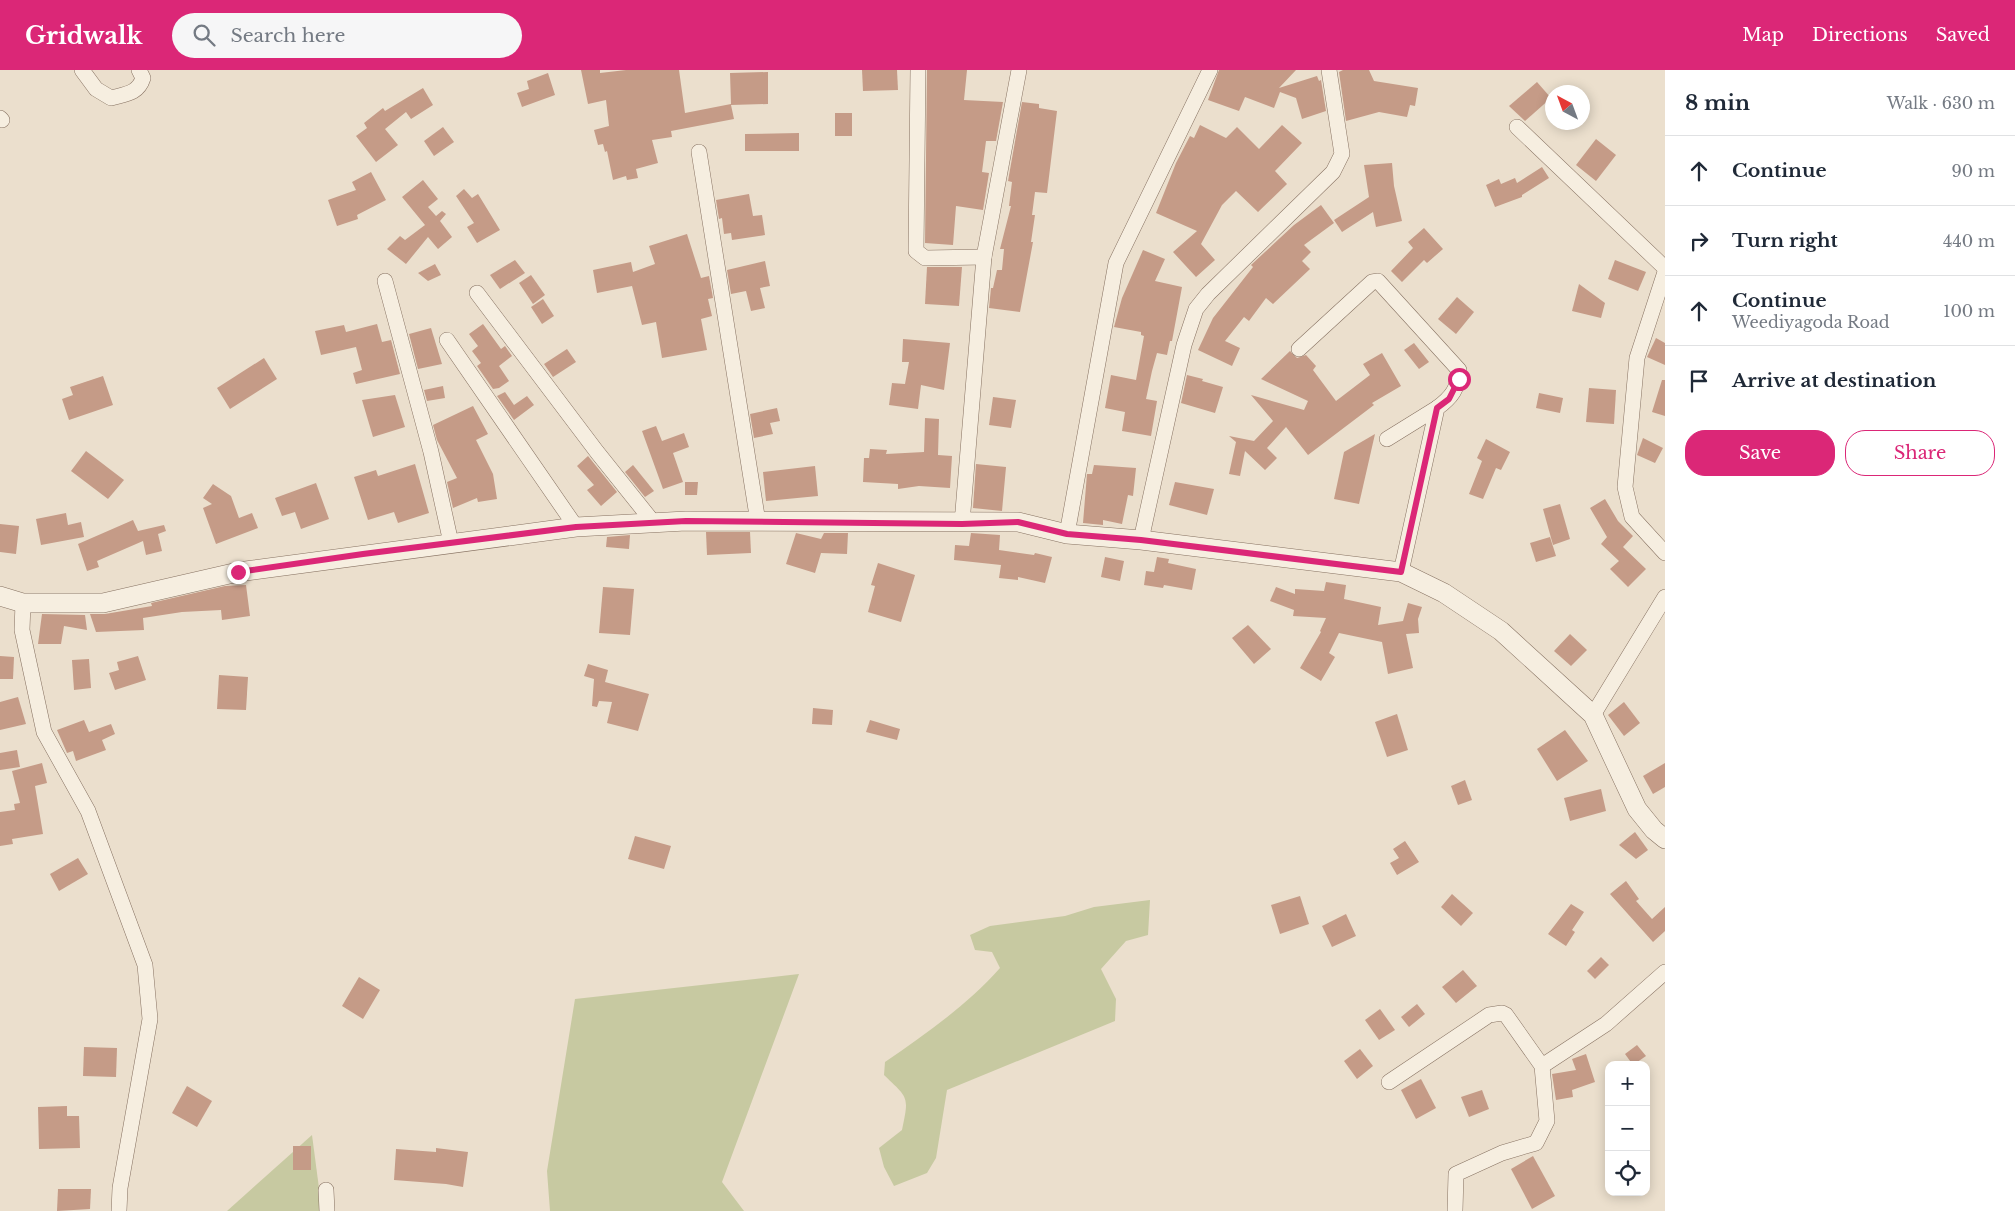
<!DOCTYPE html>
<html lang="en">
<head>
<meta charset="utf-8">
<style>
  :root { --surface:#fff; --page:#f6f6f7; --text:#1f2937; --muted:#747a83; --line:#e0e1e3; --accent:#db2777 }
  body { margin:0; font-family:"Libre Baskerville",serif; background:var(--page); color:var(--text) }
  .controls { position:absolute; right:15px; bottom:15px; display:grid; overflow:hidden; border-radius:10px; box-shadow:0 2px 12px #0003 }
  .controls button { width:45px; height:45px; display:grid; place-items:center; padding:0; border:0; border-bottom:1px solid var(--line); background:var(--surface); color:var(--text); font:25px sans-serif }
  .compass { position:absolute; left:1545px; top:15px; width:45px; height:45px; border-radius:50%; background:var(--surface); box-shadow:0 2px 12px #0003; rotate:319deg }
  .stop { position:absolute; width:15px; height:15px; margin:-11px; border:4px solid #db2777; border-radius:50%; background:#fff }
  .stop.end { background:#db2777; border-color:#fff; box-shadow:0 1px 5px #0008 }
  .list { margin:0; padding:0; list-style:none }
  h2 { display:flex; justify-content:space-between; align-items:center; height:65px; margin:0; padding:0 20px; font-size:21px }
  h2 small { font-size:16px; font-weight:400; color:var(--muted) }
  .list li { display:grid; grid-template-columns:32px 1fr auto; gap:15px; align-items:center; box-sizing:border-box; height:70px; padding:0 20px; border-top:1px solid var(--line) }
  .list b { display:block; font-size:19px; white-space:nowrap }
  .list p { margin:0; font-size:16px; white-space:nowrap; color:var(--muted) }
  .list em { font-size:16px; font-style:normal; color:var(--muted) }
  .actions { display:flex; gap:10px; padding:15px 20px }
  .actions a { flex:1; padding:11px 0; border:1px solid var(--accent); border-radius:20px; text-align:center; font-size:18px; color:var(--accent) }
  .actions .main { background:var(--accent); color:#fff }
  .icon { flex:none; width:28px; height:28px; fill:none; stroke:currentColor; stroke-width:2; stroke-linecap:round; stroke-linejoin:round }
  .map { position:relative; flex:none; width:1665px; height:1141px; overflow:hidden }
  header { display:flex; align-items:center; gap:30px; box-sizing:border-box; height:70px; padding:0 25px; background:var(--accent); color:#fff }
  header strong { font-size:24px }
  nav { display:flex; gap:28px; margin-inline-start:auto; font-size:18px }
  .search { width:350px; height:45px; background:var(--page); display:flex; align-items:center; gap:12px; box-sizing:border-box; padding:0 18px; border-radius:28px; color:var(--muted); font-size:19px }
  main { display:flex }
  aside { flex:1; background:var(--surface) }
  .map>svg:first-child { display:block }
  .green { fill:#c7c9a1 }
  .building { fill:#c59b87 }
  .lines { fill:none; stroke-linecap:round; stroke-linejoin:round }
  .minor-casing { stroke:#877262; stroke-width:16 }
  .tertiary-casing { stroke:#877262; stroke-width:20 }
  .minor { stroke:#f6eee0; stroke-width:15 }
  .tertiary { stroke:#f6eee0; stroke-width:19 }
  .route { stroke:#db2777; stroke-width:6 }
</style>
</head>
<body>
<header>
<strong>Gridwalk</strong>
<div class="search"><svg class="icon" aria-label="search" viewBox="0 0 24 24"><circle cx="10" cy="10" r="6"/><path d="M15 15l6 6"/></svg>Search here</div>
<nav><a>Map</a><a>Directions</a><a>Saved</a></nav>
</header>
<main>
<div class="map">
<svg width="1665" height="1141" viewBox="0 0 1665 1141">
  <rect width="100%" height="100%" fill="#ebdfcd"/>
  <g class="green">
    <path d="M1150 830 1148 865 1126 871 1101 899 1116 929 1115 951 947 1020 936 1088 927 1103 894 1116 884 1097 879 1078 902 1060C909 1026 909 1029 884 1005L885 992C927 963 966 936 1000 898L992 882 975 880 970 865 990 856 1065 846 1094 837Z"/>
    <polygon points="799,904 722,1112 744,1141 550,1141 547,1101 575,929"/>
    <polygon points="312,1065 322,1141 227,1141"/>
  </g>
  <g class="building">
    <polygon points="581,0 600,0 600,3 626,0 679,0 685,43 731,34 730,3 768,2 768,34 731,35 734,49 671,61 672,67 652,70 658,93 636,99 638,108 627,110 626,106 613,110 607,81 605,82 603,74 598,75 594,60 609,56 606,30 588,34"/>
    <polygon points="862,0 897,0 898,20 863,21"/>
    <polygon points="927,0 967,0 964,30 1003,32 996,71 986,71 982,102 989,103 983,140 956,136 953,175 925,173"/>
    <polygon points="1219,0 1296,0 1279,18 1317,6 1319,11 1321,10 1326,41 1302,49 1296,28 1280,22 1274,38 1245,27 1239,41 1208,30"/>
    <polygon points="1343,0 1369,0 1374,11 1418,18 1415,36 1410,35 1407,47 1379,42 1346,51 1339,2"/>
    <polygon points="548,3 555,25 522,37 517,23 529,19 527,11"/>
    <polygon points="1537,12 1551,28 1525,51 1509,36"/>
    <polygon points="423,18 433,35 411,49 406,42 385,59 398,75 376,92 356,66 367,58 364,53 383,38 385,41"/>
    <polygon points="1022,32 1039,34 1039,38 1057,41 1047,123 1035,122 1032,145 1035,145 1031,172 1033,172 1020,242 989,238 991,218 993,218 997,200 1002,200 1004,179 1000,179 1011,136 1009,136 1012,112 1008,111"/>
    <rect x="835" y="43" width="17" height="23"/>
    <polygon points="1200,55 1226,68 1237,57 1259,79 1282,55 1302,73 1275,101 1287,114 1258,142 1236,121 1222,135 1201,174 1215,190 1196,207 1173,182 1197,161 1156,143 1176,93 1190,66 1194,68"/>
    <polygon points="443,57 454,72 434,86 424,71"/>
    <polygon points="799,63 799,81 745,81 745,64"/>
    <polygon points="1596,69 1616,85 1596,111 1576,95"/>
    <polygon points="1392,93 1394,116 1402,151 1376,157 1373,142 1342,162 1334,150 1369,127 1364,95"/>
    <polygon points="1542,97 1549,108 1522,125 1522,127 1495,137 1486,115 1499,109 1501,114 1515,108 1517,113"/>
    <polygon points="371,102 386,130 357,145 358,149 337,156 328,130 356,120 352,112"/>
    <polygon points="423,110 438,129 428,137 436,146 442,141 446,144 440,151 452,167 438,179 428,167 406,194 387,179 400,166 405,170 425,155 402,127"/>
    <polygon points="464,119 472,128 478,124 500,160 477,173 467,157 474,153 456,126"/>
    <polygon points="749,124 753,146 762,145 765,165 732,170 731,163 724,164 722,148 719,149 716,130"/>
    <polygon points="1321,135 1334,153 1304,175 1311,182 1302,191 1310,199 1273,234 1266,228 1249,251 1244,247 1225,271 1240,278 1232,296 1198,280 1213,248 1253,197 1251,195 1294,155"/>
    <polygon points="1424,158 1443,179 1427,193 1424,190 1402,212 1391,201 1413,178 1408,172"/>
    <polygon points="687,164 701,208 709,206 713,228 708,229 712,246 701,249 707,280 662,288 656,252 642,255 632,216 597,223 593,200 631,192 633,202 655,194 649,176"/>
    <polygon points="1143,180 1165,189 1155,211 1182,217 1172,271 1170,271 1167,285 1157,283 1152,301 1146,329 1157,331 1151,366 1122,361 1125,342 1105,338 1111,305 1136,310 1144,266 1141,265 1141,262 1114,257 1122,228"/>
    <polygon points="515,190 525,203 500,219 490,205"/>
    <polygon points="1615,190 1646,202 1638,221 1608,209"/>
    <polygon points="765,191 770,216 760,218 765,238 751,241 746,221 731,224 727,200"/>
    <polygon points="435,194 441,205 428,211 418,203"/>
    <polygon points="927,197 962,197 959,236 925,234"/>
    <polygon points="531,205 545,225 533,234 519,213"/>
    <polygon points="1579,214 1605,233 1601,248 1572,241"/>
    <polygon points="1457,227 1474,242 1456,264 1438,249"/>
    <polygon points="543,229 554,246 542,254 531,237"/>
    <polygon points="377,254 382,272 391,270 400,304 356,314 353,303 362,300 356,277 321,285 315,261 344,255 346,262"/>
    <polygon points="483,254 501,279 505,276 512,286 499,296 509,311 499,318 493,319 477,296 481,293 472,281 478,276 469,264"/>
    <polygon points="431,258 442,294 418,299 409,264"/>
    <polygon points="1656,268 1665,273 1665,295 1647,287"/>
    <polygon points="903,269 950,273 944,320 921,315 918,339 889,335 892,313 905,314 909,292 902,292"/>
    <polygon points="1414,273 1429,292 1419,299 1404,280"/>
    <polygon points="567,279 576,292 553,307 544,294"/>
    <polygon points="1290,281 1297,288 1306,285 1316,296 1313,300 1336,331 1370,305 1363,294 1382,283 1401,316 1372,333 1374,335 1308,385 1286,357 1267,378 1277,388 1265,400 1245,381 1240,406 1229,404 1236,372 1229,366 1254,371 1273,351 1251,325 1304,340 1308,331 1261,309"/>
    <polygon points="264,288 277,309 230,339 217,318"/>
    <polygon points="1187,305 1203,309 1202,311 1223,317 1215,343 1181,333"/>
    <polygon points="103,306 113,335 69,350 62,329 73,325 70,317"/>
    <polygon points="1662,310 1665,310 1665,346 1652,342"/>
    <polygon points="443,316 445,328 427,331 424,320"/>
    <polygon points="1589,318 1616,320 1614,354 1586,352"/>
    <polygon points="505,322 514,335 527,326 534,335 514,350 497,326"/>
    <polygon points="1539,323 1563,328 1560,343 1536,338"/>
    <polygon points="395,325 405,357 373,367 362,330"/>
    <polygon points="993,327 1016,330 1011,358 989,355"/>
    <polygon points="473,336 488,364 476,370 493,404 497,429 478,432 477,428 453,438 447,412 457,408 437,370 433,355"/>
    <polygon points="777,338 780,351 770,353 773,364 754,368 750,344"/>
    <polygon points="925,348 939,349 938,385 952,386 950,418 919,416 898,419 898,414 863,412 864,388 869,388 870,379 887,380 886,384 924,382"/>
    <polygon points="656,356 662,371 684,363 689,377 673,383 683,412 663,419 642,361"/>
    <polygon points="1375,364 1359,434 1334,429 1344,382"/>
    <polygon points="1643,368 1663,378 1655,393 1637,385"/>
    <polygon points="1486,369 1510,382 1501,400 1496,398 1483,429 1469,424 1482,391 1477,388"/>
    <polygon points="86,381 124,410 108,429 71,401"/>
    <polygon points="588,386 617,422 601,436 587,420 594,415 577,396"/>
    <polygon points="415,394 429,443 398,453 394,442 368,450 354,407 376,400 378,406"/>
    <polygon points="976,394 1006,397 1002,441 973,438"/>
    <polygon points="633,395 654,421 645,427 625,402"/>
    <polygon points="1094,395 1136,398 1133,426 1128,425 1122,454 1103,450 1103,455 1083,453 1087,404 1092,404"/>
    <polygon points="815,396 818,426 766,431 763,402"/>
    <polygon points="685,412 698,412 697,425 685,425"/>
    <polygon points="1175,412 1214,419 1207,445 1169,435"/>
    <polygon points="316,413 329,449 301,459 295,442 282,446 275,428"/>
    <polygon points="213,414 231,426 239,448 252,443 258,458 216,474 203,438 212,434 203,428"/>
    <polygon points="1605,429 1618,451 1633,466 1623,477 1646,499 1628,517 1610,499 1619,491 1601,474 1607,467 1590,438"/>
    <polygon points="1560,434 1570,469 1553,475 1543,439"/>
    <polygon points="66,443 68,455 81,452 84,467 41,475 36,449"/>
    <polygon points="133,450 138,461 164,455 166,461 158,464 162,481 146,485 143,471 97,491 99,497 87,501 78,474"/>
    <polygon points="0,454 19,456 16,484 0,482"/>
    <polygon points="706,462 750,462 751,483 707,485"/>
    <polygon points="796,463 821,469 824,463 848,463 847,484 821,483 815,503 786,494"/>
    <polygon points="971,463 1000,465 999,480 1034,485 1035,483 1052,487 1045,513 1018,507 1018,510 999,508 1001,495 954,490 955,475 969,476"/>
    <polygon points="630,465 629,479 606,477 607,467"/>
    <polygon points="1550,467 1556,486 1536,492 1530,473"/>
    <polygon points="1105,487 1124,491 1120,511 1101,507"/>
    <polygon points="1157,487 1169,489 1168,493 1196,499 1192,520 1164,515 1163,518 1144,515 1146,501 1154,502"/>
    <polygon points="878,493 915,505 901,552 868,542 875,516 871,515"/>
    <polygon points="1326,512 1346,515 1344,529 1381,537 1378,555 1403,551 1408,533 1422,537 1418,549 1419,563 1406,564 1413,598 1388,604 1382,572 1339,563 1329,583 1335,587 1321,611 1300,598 1321,562 1320,561 1326,548 1293,546 1294,540 1270,531 1276,517 1295,524 1295,519 1324,521"/>
    <polygon points="246,515 250,546 222,550 221,540 182,542 143,548 144,560 96,562 90,544 105,544 152,536 151,533 225,516"/>
    <polygon points="603,517 634,519 630,565 599,563"/>
    <polygon points="42,544 85,545 87,560 64,556 61,574 38,574"/>
    <polygon points="1248,555 1271,579 1254,594 1232,568"/>
    <polygon points="1570,564 1587,580 1571,596 1554,581"/>
    <polygon points="0,586 14,587 13,609 0,609"/>
    <polygon points="138,586 146,610 115,620 109,603 119,600 117,592"/>
    <polygon points="89,589 91,618 74,620 72,590"/>
    <polygon points="588,594 608,600 605,612 649,624 638,661 607,653 612,632 599,631 597,637 592,636 594,609 584,606"/>
    <polygon points="219,605 248,607 246,640 217,639"/>
    <polygon points="18,627 26,654 0,660 0,632"/>
    <polygon points="1624,632 1640,653 1624,666 1608,645"/>
    <polygon points="813,638 833,640 832,655 812,654"/>
    <polygon points="1397,644 1408,680 1387,687 1375,652"/>
    <polygon points="84,650 89,662 111,654 115,664 102,670 106,680 76,691 73,681 67,683 57,660"/>
    <polygon points="870,650 900,659 897,670 866,662"/>
    <polygon points="1565,660 1588,691 1557,711 1537,679"/>
    <polygon points="17,680 20,697 0,700 0,683"/>
    <polygon points="42,693 47,713 35,716 43,764 12,769 13,774 0,776 0,742 15,740 14,734 20,733 12,701"/>
    <polygon points="1665,693 1665,717 1653,724 1643,706"/>
    <polygon points="1465,710 1472,730 1458,735 1451,716"/>
    <polygon points="1601,719 1606,741 1570,751 1564,728"/>
    <polygon points="1635,762 1648,780 1636,789 1619,775"/>
    <polygon points="635,766 671,776 664,799 628,789"/>
    <polygon points="1405,771 1419,792 1397,805 1390,793 1399,788 1393,779"/>
    <polygon points="78,788 88,804 59,821 50,804"/>
    <polygon points="1626,811 1639,829 1636,831 1652,849 1665,837 1665,861 1653,872 1610,824"/>
    <polygon points="1452,824 1473,843 1461,856 1441,837"/>
    <polygon points="1300,826 1309,854 1280,864 1271,835"/>
    <polygon points="1571,834 1584,842 1572,860 1575,862 1566,876 1548,864"/>
    <polygon points="1346,844 1356,866 1332,877 1322,856"/>
    <polygon points="1601,887 1609,895 1595,909 1587,901"/>
    <polygon points="1463,900 1477,916 1456,933 1442,917"/>
    <polygon points="359,907 380,920 363,949 342,936"/>
    <polygon points="1417,934 1425,944 1409,957 1401,947"/>
    <polygon points="1380,939 1395,960 1379,970 1365,950"/>
    <polygon points="1637,975 1646,986 1633,995 1625,984"/>
    <polygon points="84,977 117,978 116,1007 83,1006"/>
    <polygon points="1360,979 1373,996 1357,1009 1344,991"/>
    <polygon points="1586,984 1595,1012 1572,1020 1573,1027 1556,1030 1552,1004 1576,1000 1572,989"/>
    <polygon points="1421,1009 1436,1038 1416,1049 1401,1020"/>
    <polygon points="187,1016 212,1031 197,1057 172,1043"/>
    <polygon points="1482,1020 1489,1039 1469,1047 1461,1027"/>
    <polygon points="67,1036 67,1046 79,1046 80,1078 39,1079 38,1037"/>
    <rect x="293" y="1076" width="18" height="24"/>
    <polygon points="436,1078 468,1082 463,1117 446,1114 394,1110 396,1079 436,1082"/>
    <polygon points="1533,1086 1555,1126 1532,1139 1511,1099"/>
    <polygon points="58,1119 91,1119 90,1139 57,1141"/>
  </g>
  <g class="lines">
    <defs>
      <g id="minor">
        <path d="M82 0 96 19 111 28C125 24 138 24 143 8L139 0"/>
        <polyline points="918,0 916,181 925,188 984,187"/>
        <polyline points="0,48 2,50"/>
        <polyline points="1517,57 1665,198"/>
        <polyline points="699,82 758,452"/>
        <polyline points="1665,202 1637,288 1625,417 1632,447 1665,483"/>
        <polyline points="385,211 431,382 451,473"/>
        <polyline points="477,223 597,382 653,452"/>
        <polyline points="447,270 576,457"/>
        <path d="M1299 279 1372 212 1378 211 1459 300C1459 318 1451 328 1437 338L1401 502"/>
        <polyline points="1387,369 1437,338"/>
        <polyline points="962,453 984,187 1019,0"/>
        <polyline points="1067,464 1116,193 1210,0"/>
        <polyline points="1141,470 1184,275 1196,239 1208,224 1333,102 1342,84 1329,0"/>
        <polyline points="23,533 22,560 44,662 88,741 145,895 150,949 120,1118 119,1141"/>
        <polyline points="1593,645 1665,527"/>
        <polyline points="1542,996 1606,954 1665,902"/>
        <polyline points="1389,1012 1489,945 1502,943 1506,945 1542,996 1547,1051 1536,1073 1502,1083 1456,1104 1455,1141"/>
        <polyline points="326,1120 327,1141"/>
      </g>
      <polyline id="tertiary" points="0,526 23,533 103,533 238,502 576,457 686,451 1018,452 1067,464 1141,470 1401,502 1444,523 1501,561 1593,645 1637,739 1654,760 1665,769"/>
    </defs>
    <use href="#minor" class="minor-casing"/>
    <use href="#tertiary" class="tertiary-casing"/>
    <use href="#minor" class="minor"/>
    <use href="#tertiary" class="tertiary"/>
  </g>
  <g class="lines">
    <polyline class="route" points="238,502 363,484 576,457 686,451 962,454 1018,452 1067,464 1141,470 1401,502 1437,338 1449,329 1459,309"/>
  </g>
</svg>
<div class="controls">
<button>+</button>
<button>−</button>
<button><svg class="icon" aria-label="locate" viewBox="0 0 24 24"><circle cx="12" cy="12" r="6"/><path d="M12 2v4M12 18v4M2 12h4M18 12h4"/></svg></button>
</div>
<svg class="compass" viewBox="-18 -18 36 36"><path d="M0-13l5 13h-10z" fill="#e53935"/><path d="M0 13l5-13h-10z" fill="#747a83"/></svg>
<div class="stop" style="left:1459px;top:309px"></div>
<div class="stop end" style="left:238px;top:502px"></div>
</div>
<aside>
<h2>8 min<small>Walk · 630 m</small></h2>
<ul class="list">
<li><svg class="icon" aria-label="ahead" viewBox="0 0 24 24"><path d="M12 20V5M6 11l6-6 6 6"/></svg><div><b>Continue</b></div><em>90 m</em></li>
<li><svg class="icon" aria-label="right" viewBox="0 0 24 24"><path d="M7 20v-9h11M14 6l5 5-5 5"/></svg><div><b>Turn right</b></div><em>440 m</em></li>
<li><svg class="icon" aria-label="ahead" viewBox="0 0 24 24"><path d="M12 20V5M6 11l6-6 6 6"/></svg><div><b>Continue</b><p>Weediyagoda Road</p></div><em>100 m</em></li>
<li><svg class="icon" aria-label="arrive" viewBox="0 0 24 24"><path d="M6 21V4h12l-3 4 3 4H6"/></svg><div><b>Arrive at destination</b></div></li>
</ul>
<div class="actions"><a class="main">Save</a><a>Share</a></div>
</aside>
</main>
</body>
</html>
